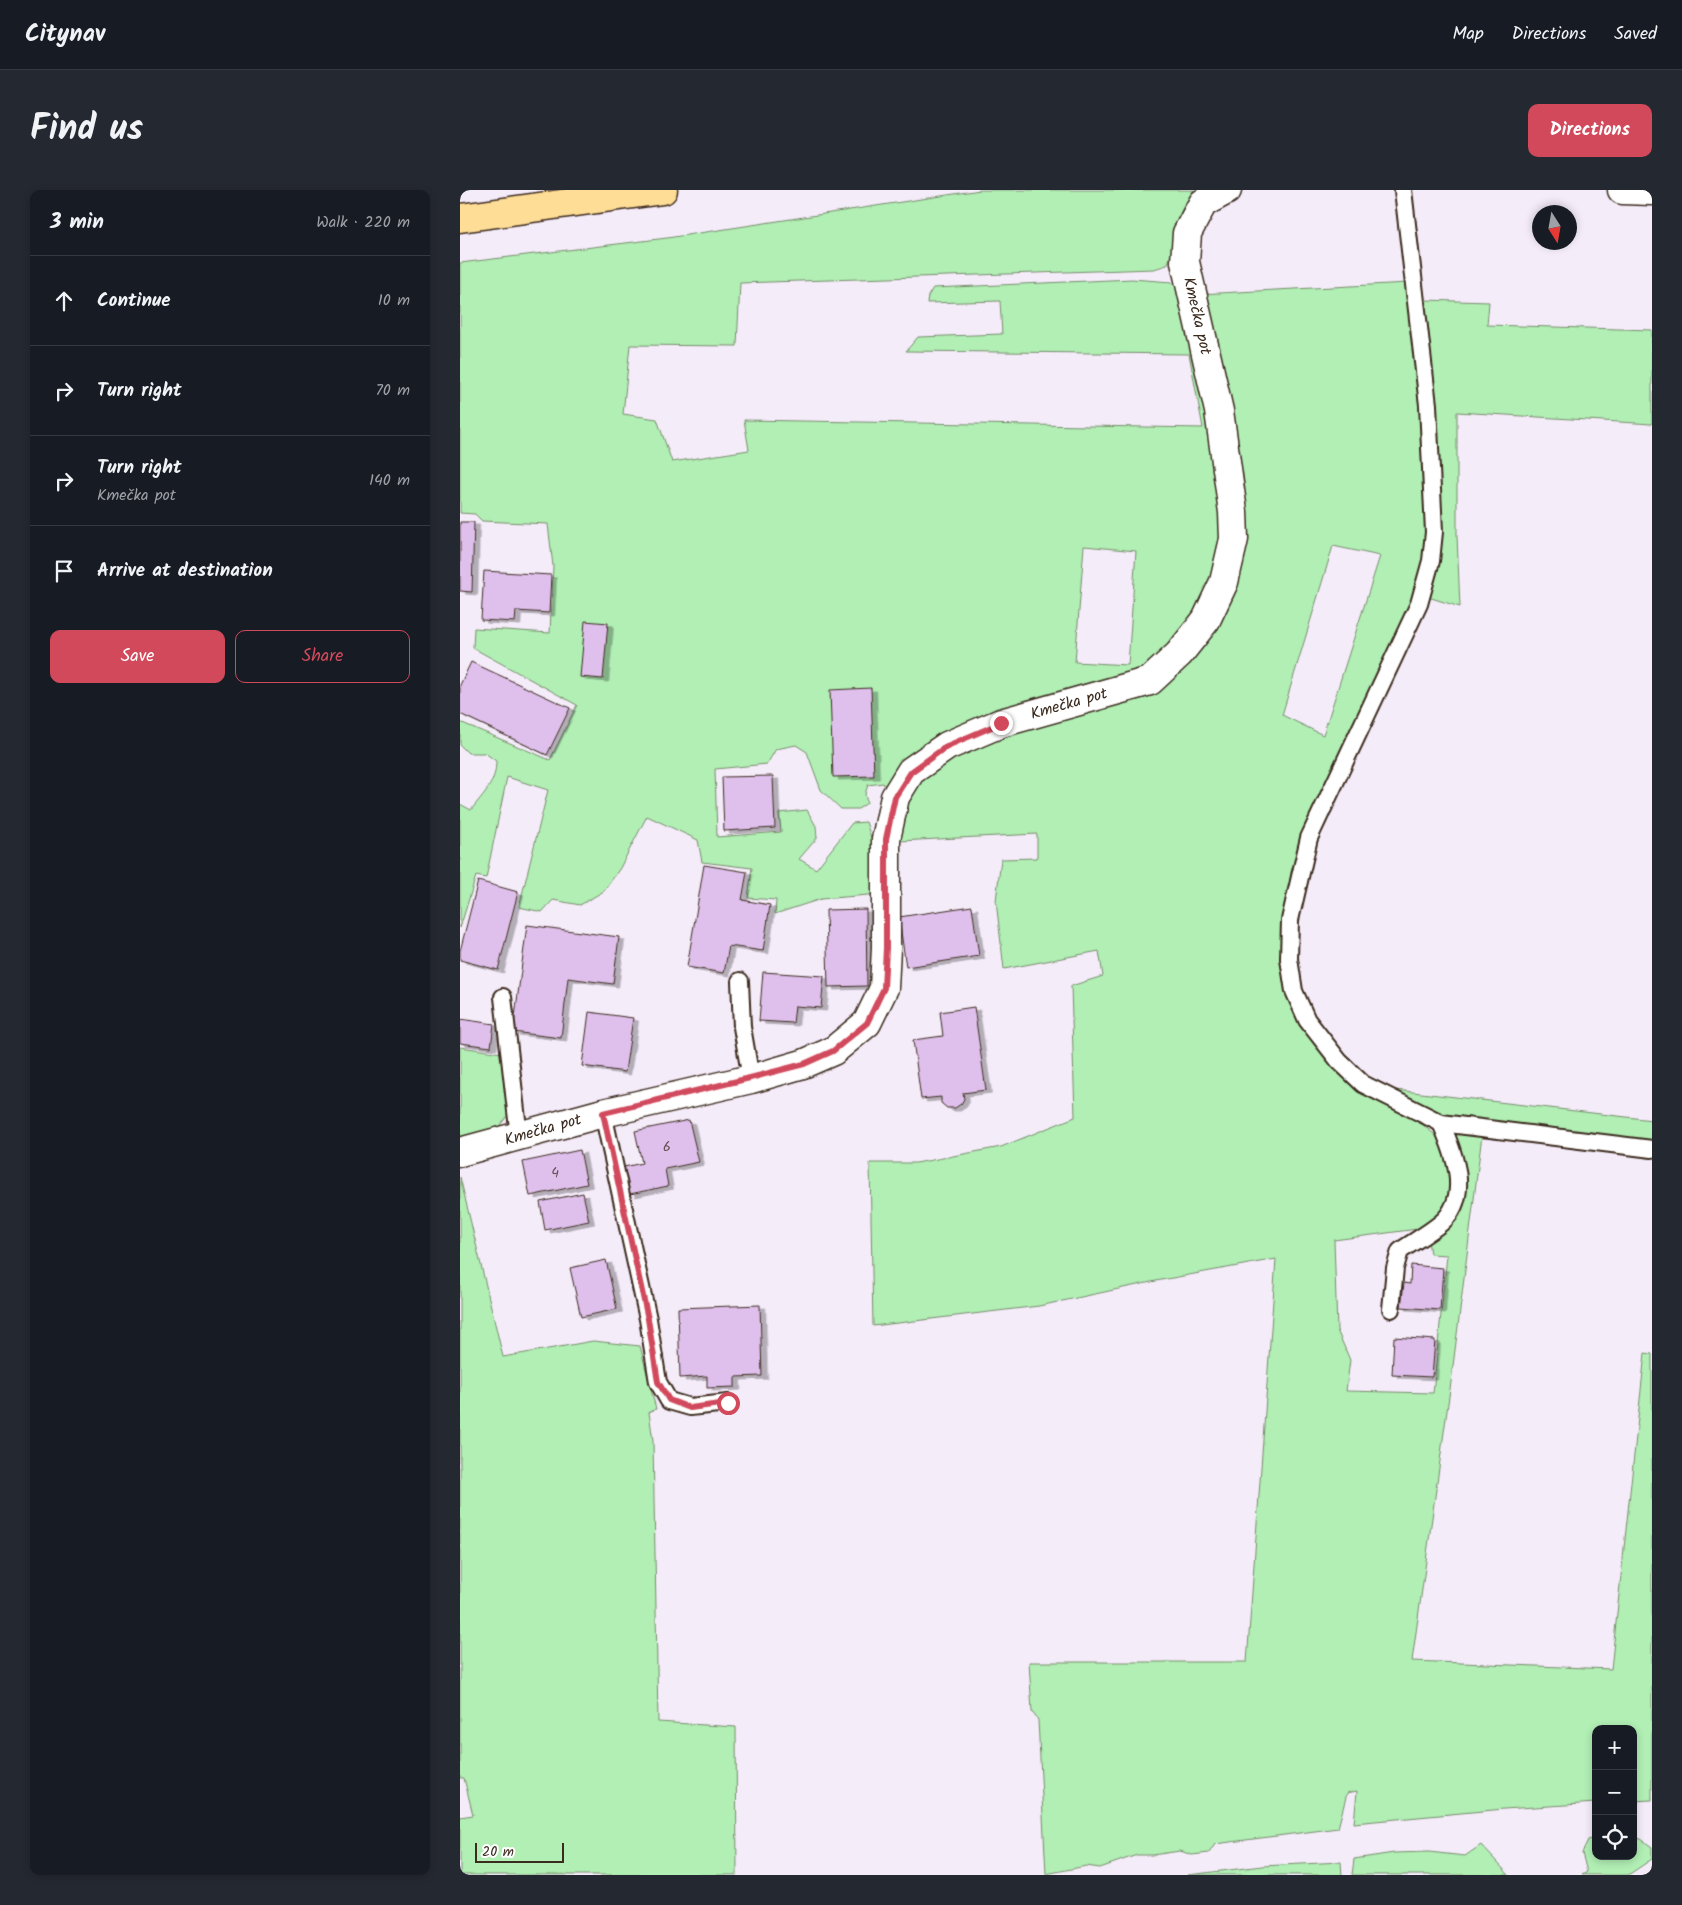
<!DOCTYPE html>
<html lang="en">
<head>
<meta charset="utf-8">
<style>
  :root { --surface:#171b24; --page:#242831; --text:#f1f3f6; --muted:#9ea1a6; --line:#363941; --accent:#d1495b }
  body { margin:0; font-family:Kalam,sans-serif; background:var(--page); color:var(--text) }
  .controls { position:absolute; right:15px; bottom:15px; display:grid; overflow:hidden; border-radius:10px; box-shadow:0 2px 8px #0003 }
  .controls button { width:45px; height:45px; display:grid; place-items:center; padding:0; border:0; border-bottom:1px solid var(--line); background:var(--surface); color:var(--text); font:25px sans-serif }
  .compass { position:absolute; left:1072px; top:15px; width:45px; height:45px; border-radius:50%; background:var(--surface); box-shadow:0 2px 8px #0003; rotate:169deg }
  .scale { position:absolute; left:15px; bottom:12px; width:89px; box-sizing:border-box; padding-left:5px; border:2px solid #3b2a1e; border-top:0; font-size:14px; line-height:18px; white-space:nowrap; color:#3b2a1e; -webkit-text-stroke:4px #fff; paint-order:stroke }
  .stop { position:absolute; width:15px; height:15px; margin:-11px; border:4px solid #d1495b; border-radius:50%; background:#fff }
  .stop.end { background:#d1495b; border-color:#fff; box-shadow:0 1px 5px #0008 }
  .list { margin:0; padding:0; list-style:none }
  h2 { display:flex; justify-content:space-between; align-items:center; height:65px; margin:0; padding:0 20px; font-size:21px }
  h2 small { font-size:16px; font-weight:400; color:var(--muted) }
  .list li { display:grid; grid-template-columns:32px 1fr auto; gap:15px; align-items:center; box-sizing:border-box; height:90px; padding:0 20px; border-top:1px solid var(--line) }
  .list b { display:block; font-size:19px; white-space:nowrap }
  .list p { margin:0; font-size:16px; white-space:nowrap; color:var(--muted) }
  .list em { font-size:16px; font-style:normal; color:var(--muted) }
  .actions { display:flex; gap:10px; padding:15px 20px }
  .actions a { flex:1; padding:11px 0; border:1px solid var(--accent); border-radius:10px; text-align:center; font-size:18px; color:var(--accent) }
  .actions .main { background:var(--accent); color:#fff }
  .icon { flex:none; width:28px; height:28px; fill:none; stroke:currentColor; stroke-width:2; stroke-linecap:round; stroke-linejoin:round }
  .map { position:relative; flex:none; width:1192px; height:1685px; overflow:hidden; border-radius:10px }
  header { display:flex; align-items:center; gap:30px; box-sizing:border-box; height:70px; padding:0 25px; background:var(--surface); border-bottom:1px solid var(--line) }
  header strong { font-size:24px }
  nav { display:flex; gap:28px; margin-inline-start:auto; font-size:18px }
  .intro { display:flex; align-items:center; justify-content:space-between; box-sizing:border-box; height:120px; padding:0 30px }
  h1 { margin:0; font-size:35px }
  .button { padding:12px 22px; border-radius:10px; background:var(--accent); color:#fff; font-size:18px; font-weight:700 }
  main { display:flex; gap:30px; padding:0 30px }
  aside { flex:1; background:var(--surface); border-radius:10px; box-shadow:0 2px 8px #0003 }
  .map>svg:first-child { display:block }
  .green { fill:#b1efb5; stroke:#768c6a; fill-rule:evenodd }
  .building { fill:#dfc0ed; stroke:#3b2a1e; filter:url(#shadow) }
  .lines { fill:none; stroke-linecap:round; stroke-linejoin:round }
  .lane-casing { stroke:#3b2a1e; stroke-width:20 }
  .street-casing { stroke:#3b2a1e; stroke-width:31 }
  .highway-casing { stroke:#3b2a1e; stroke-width:31 }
  .lane { stroke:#fff; stroke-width:16 }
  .street { stroke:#fff; stroke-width:28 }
  .highway { stroke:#fedd96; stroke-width:28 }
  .route { stroke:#d1495b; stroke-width:6 }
  .labels { text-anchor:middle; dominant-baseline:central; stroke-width:5; stroke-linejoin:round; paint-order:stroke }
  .number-label { font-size:14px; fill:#645052 }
  .street-label { font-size:16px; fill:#3b2a1e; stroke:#fff }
</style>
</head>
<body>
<header>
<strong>Citynav</strong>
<nav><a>Map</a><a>Directions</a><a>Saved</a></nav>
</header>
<div class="intro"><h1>Find us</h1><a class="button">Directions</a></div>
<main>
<aside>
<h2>3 min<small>Walk · 220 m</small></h2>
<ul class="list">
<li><svg class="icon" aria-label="ahead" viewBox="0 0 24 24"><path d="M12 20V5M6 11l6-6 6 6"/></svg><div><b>Continue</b></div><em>10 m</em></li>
<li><svg class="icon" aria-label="right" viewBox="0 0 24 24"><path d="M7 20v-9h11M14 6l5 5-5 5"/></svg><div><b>Turn right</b></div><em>70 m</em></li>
<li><svg class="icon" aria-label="right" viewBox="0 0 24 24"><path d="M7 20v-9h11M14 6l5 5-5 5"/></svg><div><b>Turn right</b><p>Kmečka pot</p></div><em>140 m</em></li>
<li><svg class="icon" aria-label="arrive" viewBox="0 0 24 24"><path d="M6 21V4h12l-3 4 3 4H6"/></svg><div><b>Arrive at destination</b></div></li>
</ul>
<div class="actions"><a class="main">Save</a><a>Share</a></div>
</aside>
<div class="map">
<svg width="1192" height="1685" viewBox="0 0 1192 1685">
  <defs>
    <filter id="shadow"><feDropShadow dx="5.5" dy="3" stdDeviation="0" flood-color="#0004"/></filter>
  </defs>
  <rect width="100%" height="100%" fill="#f5ecfa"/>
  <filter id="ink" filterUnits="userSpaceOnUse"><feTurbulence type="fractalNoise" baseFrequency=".02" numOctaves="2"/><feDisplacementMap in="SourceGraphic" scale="10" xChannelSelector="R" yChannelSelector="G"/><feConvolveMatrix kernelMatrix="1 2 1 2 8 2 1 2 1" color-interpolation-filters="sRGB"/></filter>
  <g filter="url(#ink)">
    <g class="green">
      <path d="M520 0H734C725 13 718 24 715 40 712 52 713 63 707 75L694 79 280 93 277 156 170 155 163 224 197 229 212 272 289 260 284 230 743 238 729 164 446 161 458 147 542 144 540 111 467 113 468 106 473 98 672 89 712 92 724 107 763 288 760 368 736 429 688 478 639 494 428 601 423 593 408 595 405 604 407 613 398 619H381L361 600 347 562 336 555 316 559 307 574 255 579 257 647 321 642 319 623 347 620 356 636 357 648 339 669 356 679 392 633 406 632 413 654 420 704 361 709 315 724 316 710 288 708 292 678 242 672 238 650 187 626 160 678 144 701 120 715 93 710 82 722 59 717 88 600 47 587 26 688 16 686 0 738V614L11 620C24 603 36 593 36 571L25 563H8L0 555V532L90 570 117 515 13 458 14 438 90 443 93 376 88 334 22 331 15 324 0 323V73L207 48ZM624 356 676 361 668 475 615 472Z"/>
      <path d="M948 93 970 340 955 413 846 641 831 682 827 709 842 832 879 883 926 914 962 934 980 949 990 985 989 1008 984 1018 965 1038 874 1050 877 1140 890 1170 886 1201 973 1203 987 1065 970 1064 968 1050 994 1030 992 941 1022 945 991 1192 952 1471 1151 1479 1185 1163 1192 1164V1610L1173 1611V1539H1136V1613L1044 1619 894 1633 897 1601 887 1603 878 1638 755 1654 749 1663 732 1665 720 1661 692 1665H677L640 1678 626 1676 586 1684 578 1530 572 1522 569 1472H787L816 1069 696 1091 579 1116 413 1136 410 973H456L541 957 615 927 611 796 643 786 639 761 544 779 536 711 541 669 577 668V644L439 651 446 602 491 562 648 514 773 396 758 158C755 139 746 123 740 104ZM873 356 920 366 863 545 822 525Z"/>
      <polygon points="964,110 1029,112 1027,135 1192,140 1192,234 997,222 997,346 1000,417 968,407 972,186"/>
      <polygon points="0,857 42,863 48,925 37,939 0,950"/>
      <polygon points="927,899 1192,930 1192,955 1003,931 961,918"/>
      <polygon points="0,987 43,1167 133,1151 180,1156 196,1219 189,1222 193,1251 198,1532 276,1537 277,1685 0,1685 0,1627 13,1625 4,1588 0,1588"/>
      <polygon points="1173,1647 1181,1649 1192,1657 1192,1669 1168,1685 1122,1685 1127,1682 1122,1663 1128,1650 1136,1648 1136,1666 1173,1666"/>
      <polygon points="1021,1655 1049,1685 892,1685 894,1669 934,1663 969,1662 1005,1666"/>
      <polygon points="881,1672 882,1685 728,1685 802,1676"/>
    </g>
    <g class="building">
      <polygon points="0,332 14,332 12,402 0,401"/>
      <polygon points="24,381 91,385 89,423 56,421 55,432 21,430"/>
      <polygon points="125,431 148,433 143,489 120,487"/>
      <polygon points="11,472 110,518 87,565 0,524 0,495"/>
      <polygon points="411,498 414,586 373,587 370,500"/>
      <polygon points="313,586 315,638 264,641 262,587"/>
      <polygon points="244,675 287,682 282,710 310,715 303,761 269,756 264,783 227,777"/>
      <polygon points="18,691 58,702 38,780 0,770 0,761"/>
      <polygon points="512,716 519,766 446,777 439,727"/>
      <polygon points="406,719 407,796 368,797 366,720"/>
      <polygon points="67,735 159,747 153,794 108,788 101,848 53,842"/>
      <polygon points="303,782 364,786 361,818 335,816 333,833 299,831"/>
      <polygon points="514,817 526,900 503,903 504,909 501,914 495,918 487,918 481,913 481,907 461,909 453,850 483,846 480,822"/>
      <polygon points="129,822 173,828 165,882 122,876"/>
      <polygon points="0,829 34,834 31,857 0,853"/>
      <polygon points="229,930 239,972 205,979 208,996 170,1004 164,977 182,973 175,941"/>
      <polygon points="120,960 127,994 70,1006 63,972"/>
      <polygon points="123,1003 129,1031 85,1040 80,1012"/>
      <polygon points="146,1070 157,1119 121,1127 110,1078"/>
      <polygon points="951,1075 983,1078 980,1120 941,1117 944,1093 950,1094"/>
      <polygon points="300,1115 302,1186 275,1187 275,1197 247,1198 247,1186 220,1188 218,1118"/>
      <polygon points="934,1147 975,1150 972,1187 932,1185"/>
    </g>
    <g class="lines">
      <defs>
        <g id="lane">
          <polyline points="943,0 968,215 974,342 971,371 959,414 849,648 830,730 829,769 834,801 847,830 879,871 903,894 981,933 1192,959"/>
          <polyline points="280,791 282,837 291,889"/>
          <polyline points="43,807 59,947"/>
          <polyline points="143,923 188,1129 198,1192 209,1211 230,1217 268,1213"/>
          <path d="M931 1119 935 1078 940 1061C953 1052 969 1043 981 1033 1012 1006 994 963 981 933"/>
        </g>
        <g id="street">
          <polyline points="1162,0 1192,1"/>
          <polyline points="0,962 143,923 291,889 343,874 373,861 407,833 424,798 426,758 426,649 435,607 451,581 487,556 541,533 690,491 719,464 746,430 764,392 774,349 773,322 759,221 725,72 727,43 743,13 767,0"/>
        </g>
        <polyline id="highway" points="0,28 203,0"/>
      </defs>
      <use href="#lane" class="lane-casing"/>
      <use href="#street" class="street-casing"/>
      <use href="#highway" class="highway-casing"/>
      <use href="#lane" class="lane"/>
      <use href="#street" class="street"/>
      <use href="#highway" class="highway"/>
    </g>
  </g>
  <g class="lines" filter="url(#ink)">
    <polyline class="route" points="268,1213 230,1218 209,1210 198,1192 188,1129 143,923 290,888 344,874 373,861 407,833 424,798 426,758 426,649 435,607 451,582 487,556 541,533"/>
  </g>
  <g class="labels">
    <g class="number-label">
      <text x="207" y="957">6</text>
      <text x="95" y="983">4</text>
    </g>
    <g class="street-label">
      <text transform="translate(737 126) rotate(77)">Kmečka pot</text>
      <text transform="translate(609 514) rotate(-16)">Kmečka pot</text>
      <text transform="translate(83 940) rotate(-16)">Kmečka pot</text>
    </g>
  </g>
</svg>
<div class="controls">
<button>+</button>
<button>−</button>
<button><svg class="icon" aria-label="locate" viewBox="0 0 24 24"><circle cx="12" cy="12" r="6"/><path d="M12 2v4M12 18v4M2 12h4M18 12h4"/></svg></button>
</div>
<svg class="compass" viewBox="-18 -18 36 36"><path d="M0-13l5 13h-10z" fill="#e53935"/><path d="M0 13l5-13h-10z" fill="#9ea1a6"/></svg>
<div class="scale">20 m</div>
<div class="stop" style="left:268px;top:1213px"></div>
<div class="stop end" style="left:541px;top:533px"></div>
</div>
</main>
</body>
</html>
